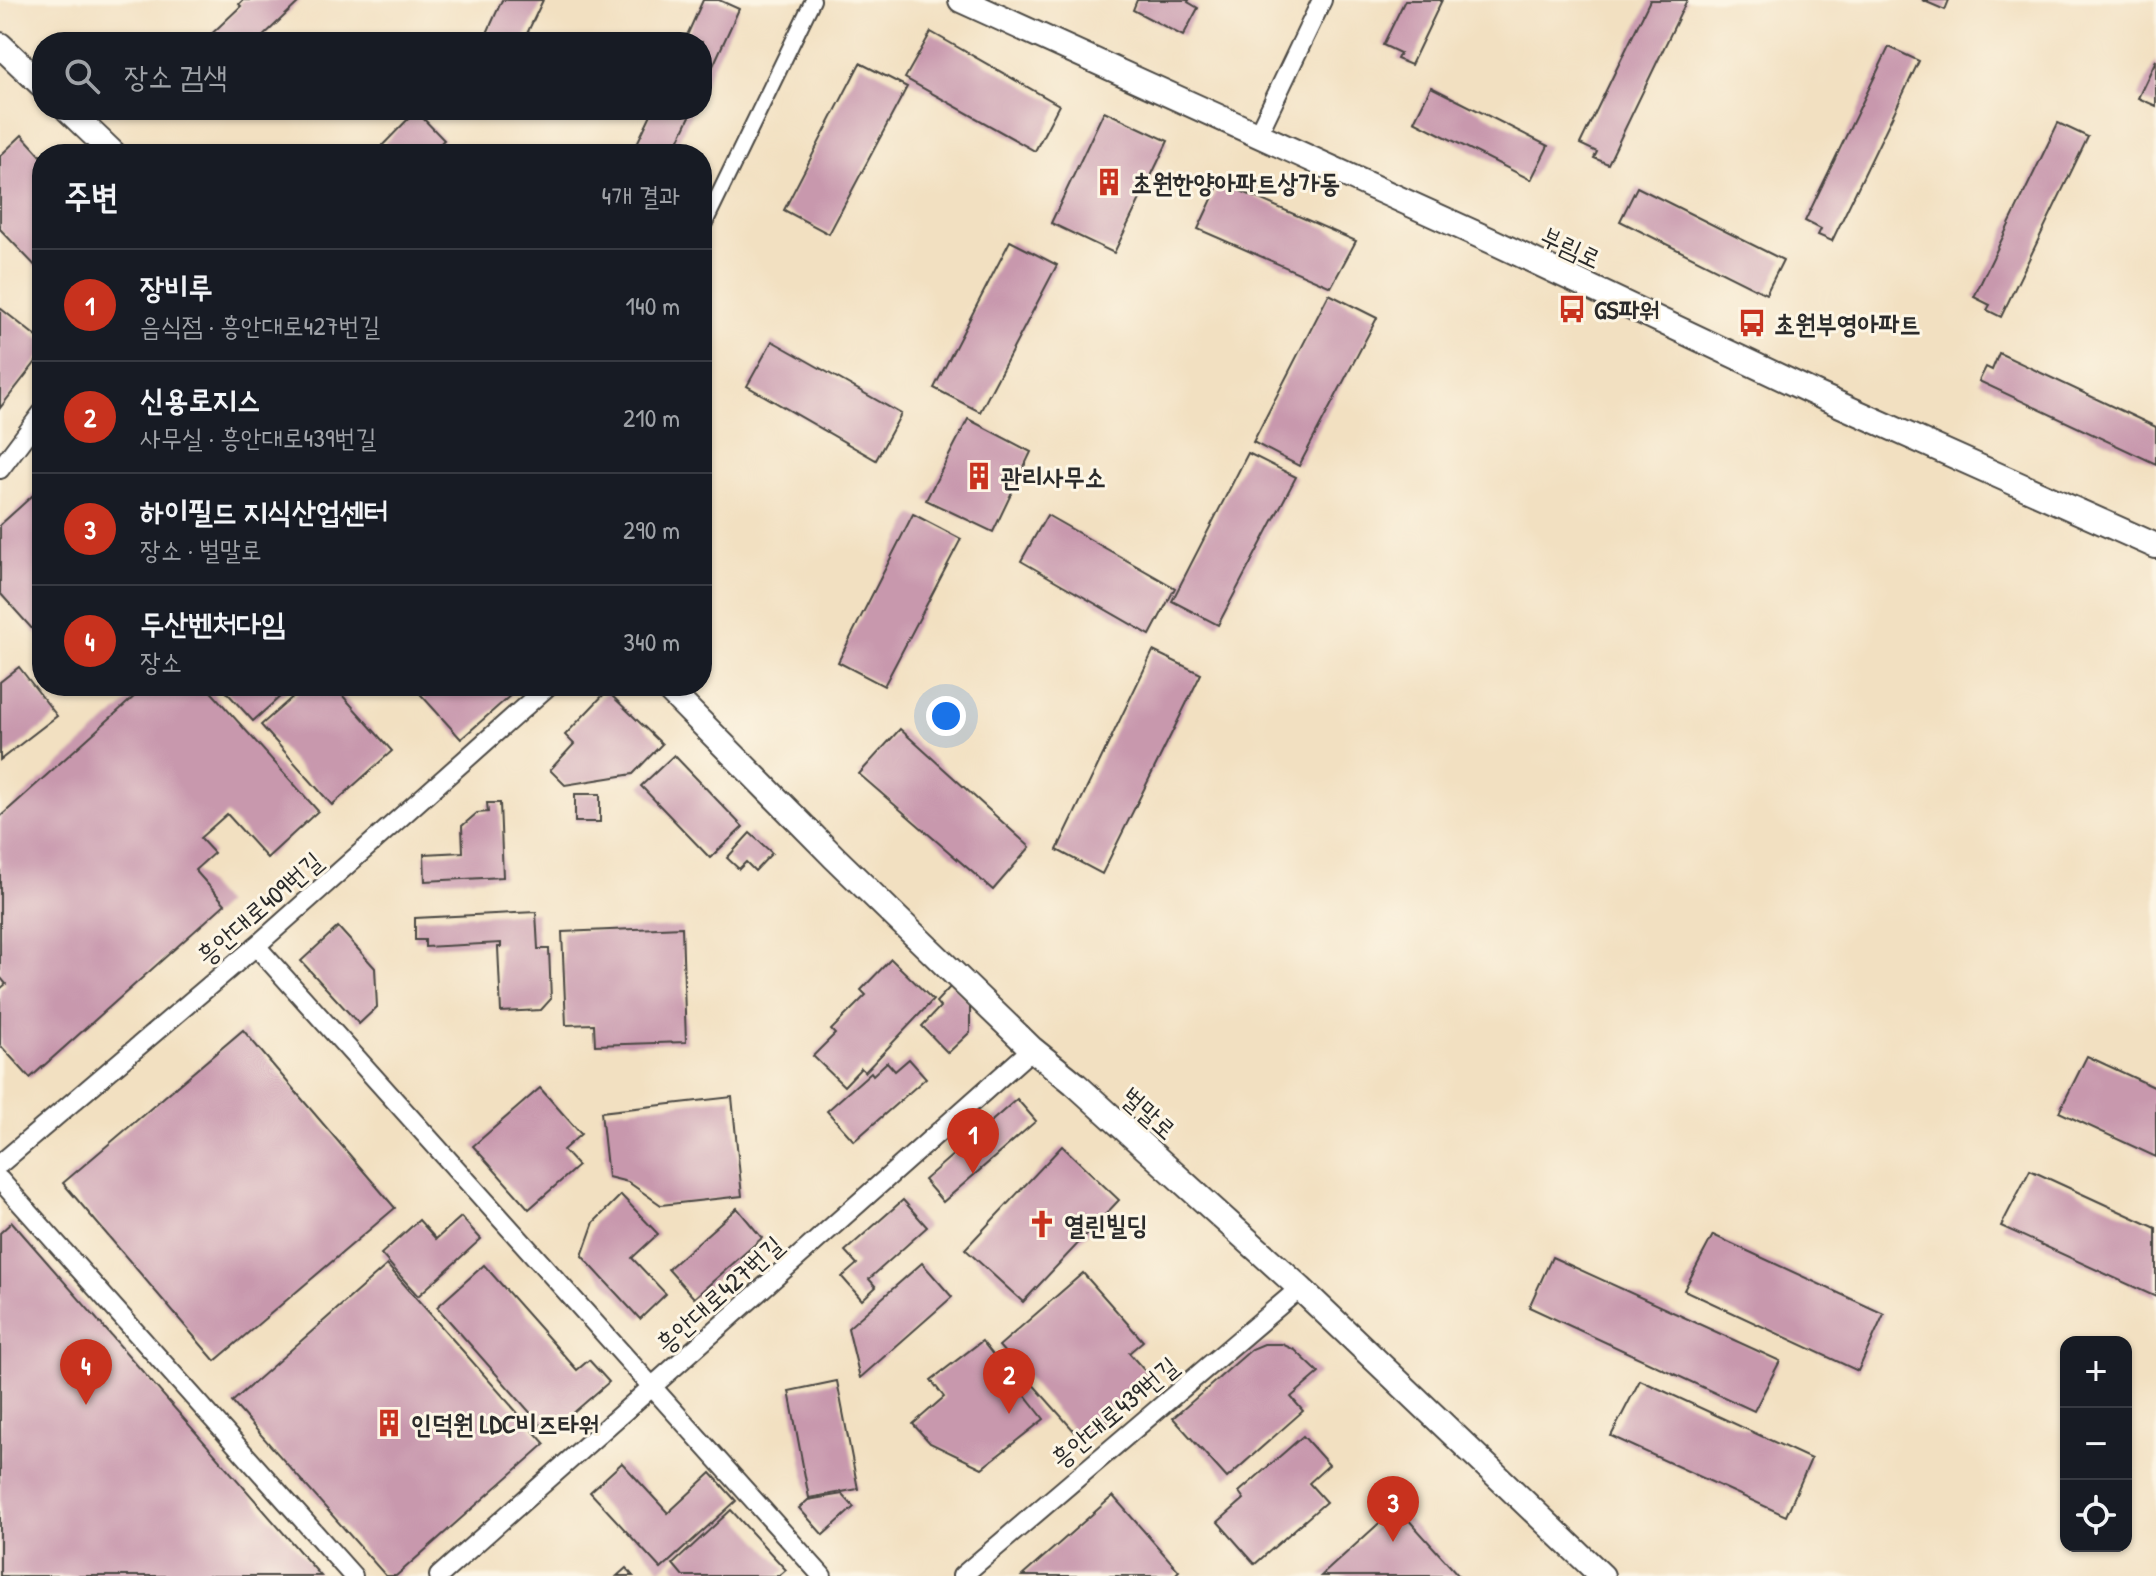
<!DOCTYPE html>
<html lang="ko">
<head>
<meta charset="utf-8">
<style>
  :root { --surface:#171b24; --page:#20242c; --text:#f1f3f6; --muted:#9ea1a6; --line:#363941; --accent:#c8321e }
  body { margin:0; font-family:"Patrick Hand","Poor Story",sans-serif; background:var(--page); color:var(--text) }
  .controls { position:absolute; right:24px; bottom:24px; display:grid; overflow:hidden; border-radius:16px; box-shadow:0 2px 6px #0004 }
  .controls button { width:72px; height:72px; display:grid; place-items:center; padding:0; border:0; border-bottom:2px solid var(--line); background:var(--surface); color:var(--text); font:40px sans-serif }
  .you { position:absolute; left:946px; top:716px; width:28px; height:28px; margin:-20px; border:6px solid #fff; border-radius:50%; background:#1a73e8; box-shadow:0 0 0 12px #1a73e833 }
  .badge { display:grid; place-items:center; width:52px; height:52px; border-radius:50%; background:var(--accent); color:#fff; font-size:26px; font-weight:700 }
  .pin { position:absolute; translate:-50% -66px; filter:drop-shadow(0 2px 4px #0008) }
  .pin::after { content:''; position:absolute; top:42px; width:28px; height:24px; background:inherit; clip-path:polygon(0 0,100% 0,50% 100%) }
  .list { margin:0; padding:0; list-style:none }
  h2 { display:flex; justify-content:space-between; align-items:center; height:104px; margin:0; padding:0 32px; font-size:34px }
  h2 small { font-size:26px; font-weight:400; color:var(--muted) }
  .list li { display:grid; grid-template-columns:52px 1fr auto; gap:24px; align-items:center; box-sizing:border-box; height:112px; padding:0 32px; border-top:2px solid var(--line) }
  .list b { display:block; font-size:30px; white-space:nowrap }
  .list p { margin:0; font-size:26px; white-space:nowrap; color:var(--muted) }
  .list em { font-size:26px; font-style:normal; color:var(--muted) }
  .icon { flex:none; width:44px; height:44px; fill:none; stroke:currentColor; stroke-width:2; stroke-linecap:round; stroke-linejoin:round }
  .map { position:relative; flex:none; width:2156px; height:1576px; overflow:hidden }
  .search { position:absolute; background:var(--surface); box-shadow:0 2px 6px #0004; left:32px; top:32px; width:680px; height:88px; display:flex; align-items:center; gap:20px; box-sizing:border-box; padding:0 28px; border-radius:32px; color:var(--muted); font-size:30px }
  .panel { position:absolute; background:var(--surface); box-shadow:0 2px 6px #0004; left:32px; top:144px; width:680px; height:552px; border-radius:32px }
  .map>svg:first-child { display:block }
  .building { fill:#c898ad }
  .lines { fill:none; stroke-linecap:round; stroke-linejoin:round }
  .pedestrian-casing { stroke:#494642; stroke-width:18 }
  .minor-casing { stroke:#494642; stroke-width:22 }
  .tertiary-casing { stroke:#494642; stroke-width:28 }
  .pedestrian { stroke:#fff; stroke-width:14 }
  .minor { stroke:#fff; stroke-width:18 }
  .tertiary { stroke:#fff; stroke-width:24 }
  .labels { text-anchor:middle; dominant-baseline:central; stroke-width:6; stroke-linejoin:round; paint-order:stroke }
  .poi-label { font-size:26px; font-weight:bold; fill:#2b2b2b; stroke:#fcf5e5; text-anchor:start }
  .street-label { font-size:26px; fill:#2b2b2b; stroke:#fcf5e5 }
</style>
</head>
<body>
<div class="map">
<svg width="2156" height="1576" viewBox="0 0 2156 1576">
  <rect width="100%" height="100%" fill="#fcf5e5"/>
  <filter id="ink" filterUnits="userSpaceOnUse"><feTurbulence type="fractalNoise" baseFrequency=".0125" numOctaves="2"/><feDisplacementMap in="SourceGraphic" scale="16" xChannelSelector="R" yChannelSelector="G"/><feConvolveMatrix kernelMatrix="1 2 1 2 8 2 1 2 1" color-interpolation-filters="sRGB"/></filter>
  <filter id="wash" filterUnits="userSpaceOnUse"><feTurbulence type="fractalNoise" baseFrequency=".006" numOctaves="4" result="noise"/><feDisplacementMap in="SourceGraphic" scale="32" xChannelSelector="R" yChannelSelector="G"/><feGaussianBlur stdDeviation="1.8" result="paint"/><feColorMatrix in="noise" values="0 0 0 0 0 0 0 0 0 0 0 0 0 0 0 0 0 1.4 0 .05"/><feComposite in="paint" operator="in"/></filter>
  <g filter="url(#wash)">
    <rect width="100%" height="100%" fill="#f2e0c1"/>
    <g id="blocks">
      <g class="building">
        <polygon points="243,0 301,0 257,42 203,42 241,6 239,4"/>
        <polygon points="502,0 543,0 523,42 483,42"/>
        <polygon points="703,0 719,0 739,9 702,90 702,42 684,42"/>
        <polygon points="1137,0 1189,0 1188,2 1198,8 1183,36 1133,10"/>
        <polygon points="1405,0 1442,0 1411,65 1397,59 1400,53 1383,45"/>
        <polygon points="1650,0 1687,0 1608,164 1594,158 1597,152 1580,144"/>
        <polygon points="1922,0 1949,0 1945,10"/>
        <polygon points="931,32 1059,105 1035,151 905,78"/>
        <polygon points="1889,47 1919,61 1832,241 1818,235 1821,229 1805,221"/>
        <polygon points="2156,60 2156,106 2138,98"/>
        <polygon points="860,63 907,87 829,234 784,210"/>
        <polygon points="1431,87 1548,146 1531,180 1414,121"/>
        <polygon points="653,110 693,110 672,154 632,154"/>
        <polygon points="416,111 444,140 429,154 374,154"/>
        <polygon points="1104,111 1168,141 1114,253 1051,223"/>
        <polygon points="2058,123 2088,137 2001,317 1987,310 1990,305 1974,297"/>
        <polygon points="22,135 42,157 42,273 0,229 0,156"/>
        <polygon points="1220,182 1356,241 1331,287 1198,229"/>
        <polygon points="1637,187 1783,260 1766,294 1620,221"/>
        <polygon points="1010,241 1057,265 980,412 934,388"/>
        <polygon points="1329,294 1377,318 1299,466 1253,442"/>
        <polygon points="0,308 42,341 42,354 0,408"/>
        <polygon points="772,341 901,414 876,460 747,386"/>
        <polygon points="1999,353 2156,427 2156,464 1979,381 1986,367 1992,370"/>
        <polygon points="968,419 1031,452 993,532 926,500"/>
        <polygon points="1248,453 1296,477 1218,625 1172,601"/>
        <polygon points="42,487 42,640 0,593 0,525"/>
        <polygon points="913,514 961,539 884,686 838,662"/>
        <polygon points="1047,515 1175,588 1150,635 1021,561"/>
        <polygon points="1153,651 1201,674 1102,874 1057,850"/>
        <polygon points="19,667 57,716 0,760 0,682"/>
        <polygon points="146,686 206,686 318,811 267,858 227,814 200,838 214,853 195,870 225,904 30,1078 0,1045 0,989 6,984 0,977 0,817"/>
        <polygon points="221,686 292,686 253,721"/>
        <polygon points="305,686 334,686 392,751 332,805 261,725"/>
        <polygon points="413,686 521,686 461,739"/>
        <polygon points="607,691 662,744 633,774 565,785 550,770 574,744 565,735"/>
        <polygon points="900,729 1030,847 993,890 859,774"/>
        <polygon points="674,755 743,827 710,858 641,786"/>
        <rect x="575" y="794" width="25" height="28"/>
        <polygon points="487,803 500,803 503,877 425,881 424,854 463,852 462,826 477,813 488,812"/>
        <polygon points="750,833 772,853 755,871 746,862 739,869 727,858"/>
        <polygon points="536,912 538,949 549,949 551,999 541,1010 501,1012 498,947 501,947 501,943 425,947 425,940 415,940 415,918"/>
        <polygon points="338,927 375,968 377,1007 359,1024 301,961"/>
        <polygon points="682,927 686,1042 595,1045 594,1024 566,1025 562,932"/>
        <polygon points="891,959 933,1000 865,1072 861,1068 844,1086 813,1056 835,1034 831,1030 866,995 861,990"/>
        <polygon points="952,985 970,1003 970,1032 948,1053 922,1026 940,1007 936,1002"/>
        <polygon points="243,1030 395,1208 215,1361 63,1183"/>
        <polygon points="2087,1056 2156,1088 2156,1157 2059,1112"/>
        <polygon points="909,1059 926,1078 854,1141 827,1111 871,1072 873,1075 887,1062 895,1071"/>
        <polygon points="540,1088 581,1134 563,1150 578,1166 529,1209 473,1146"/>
        <polygon points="732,1097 742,1196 661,1205 628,1182 608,1177 601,1112"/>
        <polygon points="1017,1099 1036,1121 943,1202 924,1180"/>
        <polygon points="1062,1146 1119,1200 1023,1302 965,1249"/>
        <polygon points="2030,1170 2156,1228 2156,1297 2001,1226"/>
        <polygon points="621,1195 658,1234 632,1258 666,1294 640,1319 582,1256 594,1222"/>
        <polygon points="903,1200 927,1227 869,1279 876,1287 862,1300 842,1277 857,1264 845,1251"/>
        <polygon points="737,1208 762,1238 694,1298 668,1269"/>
        <polygon points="461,1217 481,1239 418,1296 381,1254 419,1220 436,1239"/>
        <polygon points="12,1222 321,1576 0,1576 0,1233"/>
        <polygon points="1713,1235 1884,1314 1858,1371 1684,1290"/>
        <polygon points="1552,1257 1780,1361 1754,1411 1529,1307"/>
        <polygon points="922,1263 952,1297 860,1378 848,1328"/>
        <polygon points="387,1265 545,1444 396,1576 386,1576 232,1402"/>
        <polygon points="484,1265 577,1370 589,1360 609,1382 549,1434 437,1307"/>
        <polygon points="1083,1273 1143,1341 1129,1353 1153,1380 1083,1441 999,1346"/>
        <polygon points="982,1341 1044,1419 982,1468 930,1443 913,1424 944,1397 931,1380"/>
        <polygon points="1264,1344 1282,1344 1295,1350 1319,1373 1291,1397 1303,1411 1227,1478 1173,1418 1252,1349"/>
        <polygon points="1640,1380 1811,1459 1786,1516 1611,1436"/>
        <polygon points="837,1381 858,1489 809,1498 789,1391"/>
        <polygon points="1303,1436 1329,1465 1309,1483 1326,1502 1255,1564 1218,1522 1244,1499 1239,1492"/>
        <polygon points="622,1463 668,1513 711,1473 736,1501 661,1569 590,1492"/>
        <polygon points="842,1494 854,1507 823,1535 799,1508 808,1500"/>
        <polygon points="1113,1496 1179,1571 1174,1576 1022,1576"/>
        <polygon points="1397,1507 1459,1576 1321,1576"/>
        <polygon points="731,1510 786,1570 779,1576 683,1576 673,1564"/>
        <polygon points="626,1568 633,1576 617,1576"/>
      </g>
    </g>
  </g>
  <g filter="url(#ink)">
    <use href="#blocks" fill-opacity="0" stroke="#494642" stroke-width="2"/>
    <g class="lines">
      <defs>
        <polyline id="pedestrian" points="702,229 813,0"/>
        <g id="minor">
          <polyline points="1258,134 1322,0"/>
          <polyline points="0,469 42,413"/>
          <polyline points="256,946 822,1576"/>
          <polyline points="0,1164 256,946 548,686"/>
          <polyline points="0,1180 353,1576"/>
          <polyline points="439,1576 1032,1049"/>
          <polyline points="962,1576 1300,1288"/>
        </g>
        <g id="tertiary">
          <polyline points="961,0 1494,242 1816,394 2156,546"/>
          <polyline points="0,45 42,85"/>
          <polyline points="68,110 114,154"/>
          <polyline points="665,686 835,858 1032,1049 1074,1083 1300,1288 1602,1576"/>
        </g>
      </defs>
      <use href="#pedestrian" class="pedestrian-casing"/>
      <use href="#minor" class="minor-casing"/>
      <use href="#tertiary" class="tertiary-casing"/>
      <use href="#pedestrian" class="pedestrian"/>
      <use href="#minor" class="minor"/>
      <use href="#tertiary" class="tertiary"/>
    </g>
  </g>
  <defs>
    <symbol id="building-bare" viewBox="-9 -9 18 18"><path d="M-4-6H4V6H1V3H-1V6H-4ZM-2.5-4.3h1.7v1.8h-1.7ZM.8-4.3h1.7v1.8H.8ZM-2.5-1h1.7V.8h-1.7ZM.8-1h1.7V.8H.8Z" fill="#c8321e" stroke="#fcf5e5" stroke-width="2.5" paint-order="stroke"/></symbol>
    <symbol id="bus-bare" viewBox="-9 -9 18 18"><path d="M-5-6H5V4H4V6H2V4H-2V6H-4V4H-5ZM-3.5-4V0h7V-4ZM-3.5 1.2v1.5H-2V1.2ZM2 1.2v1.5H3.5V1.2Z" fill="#c8321e" stroke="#fcf5e5" stroke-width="2.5" paint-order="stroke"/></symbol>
    <symbol id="church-bare" viewBox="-9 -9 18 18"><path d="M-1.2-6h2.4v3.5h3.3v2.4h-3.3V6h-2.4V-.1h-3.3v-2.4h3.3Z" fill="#c8321e" stroke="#fcf5e5" stroke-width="2.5" paint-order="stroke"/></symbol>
  </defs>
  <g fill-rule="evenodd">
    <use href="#building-bare" x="1089" y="162" width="40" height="40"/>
    <use href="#bus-bare" x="1552" y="289" width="40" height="40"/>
    <use href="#bus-bare" x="1732" y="303" width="40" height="40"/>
    <use href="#building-bare" x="959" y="456" width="40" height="40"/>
    <use href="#church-bare" x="1022" y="1204" width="40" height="40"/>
    <use href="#building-bare" x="369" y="1403" width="40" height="40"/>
  </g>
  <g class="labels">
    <g class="poi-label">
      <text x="1131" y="182">초원한양아파트상가동</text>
      <text x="1594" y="309">GS파워</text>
      <text x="1774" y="323">초원부영아파트</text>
      <text x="1001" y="476">관리사무소</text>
      <text x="1064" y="1224">열린빌딩</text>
      <text x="411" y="1423">인덕원 LDC비즈타워</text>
    </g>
    <g class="street-label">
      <text transform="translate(1571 247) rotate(25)">부림로</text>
      <text transform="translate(259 908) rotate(-41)">흥안대로409번길</text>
      <text transform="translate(1149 1113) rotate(42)">벌말로</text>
      <text transform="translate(719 1294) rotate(-42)">흥안대로427번길</text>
      <text transform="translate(1114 1412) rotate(-40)">흥안대로439번길</text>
    </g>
  </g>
</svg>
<div class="controls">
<button>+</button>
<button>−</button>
<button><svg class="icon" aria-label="locate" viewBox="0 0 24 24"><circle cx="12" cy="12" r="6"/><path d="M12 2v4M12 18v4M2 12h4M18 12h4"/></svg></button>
</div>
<div class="you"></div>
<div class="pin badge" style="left:973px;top:1174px">1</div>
<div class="pin badge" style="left:1009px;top:1414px">2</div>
<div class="pin badge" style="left:1393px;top:1542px">3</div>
<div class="pin badge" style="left:86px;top:1405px">4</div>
<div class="search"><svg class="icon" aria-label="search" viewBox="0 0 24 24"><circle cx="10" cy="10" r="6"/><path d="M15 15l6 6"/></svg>장소 검색</div>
<section class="panel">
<h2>주변<small>4개 결과</small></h2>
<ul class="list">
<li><span class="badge">1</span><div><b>장비루</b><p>음식점 · 흥안대로427번길</p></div><em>140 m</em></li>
<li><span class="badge">2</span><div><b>신용로지스</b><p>사무실 · 흥안대로439번길</p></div><em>210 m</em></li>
<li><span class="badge">3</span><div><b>하이필드 지식산업센터</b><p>장소 · 벌말로</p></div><em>290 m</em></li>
<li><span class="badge">4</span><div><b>두산벤처다임</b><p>장소</p></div><em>340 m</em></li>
</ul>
</section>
</div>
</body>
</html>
